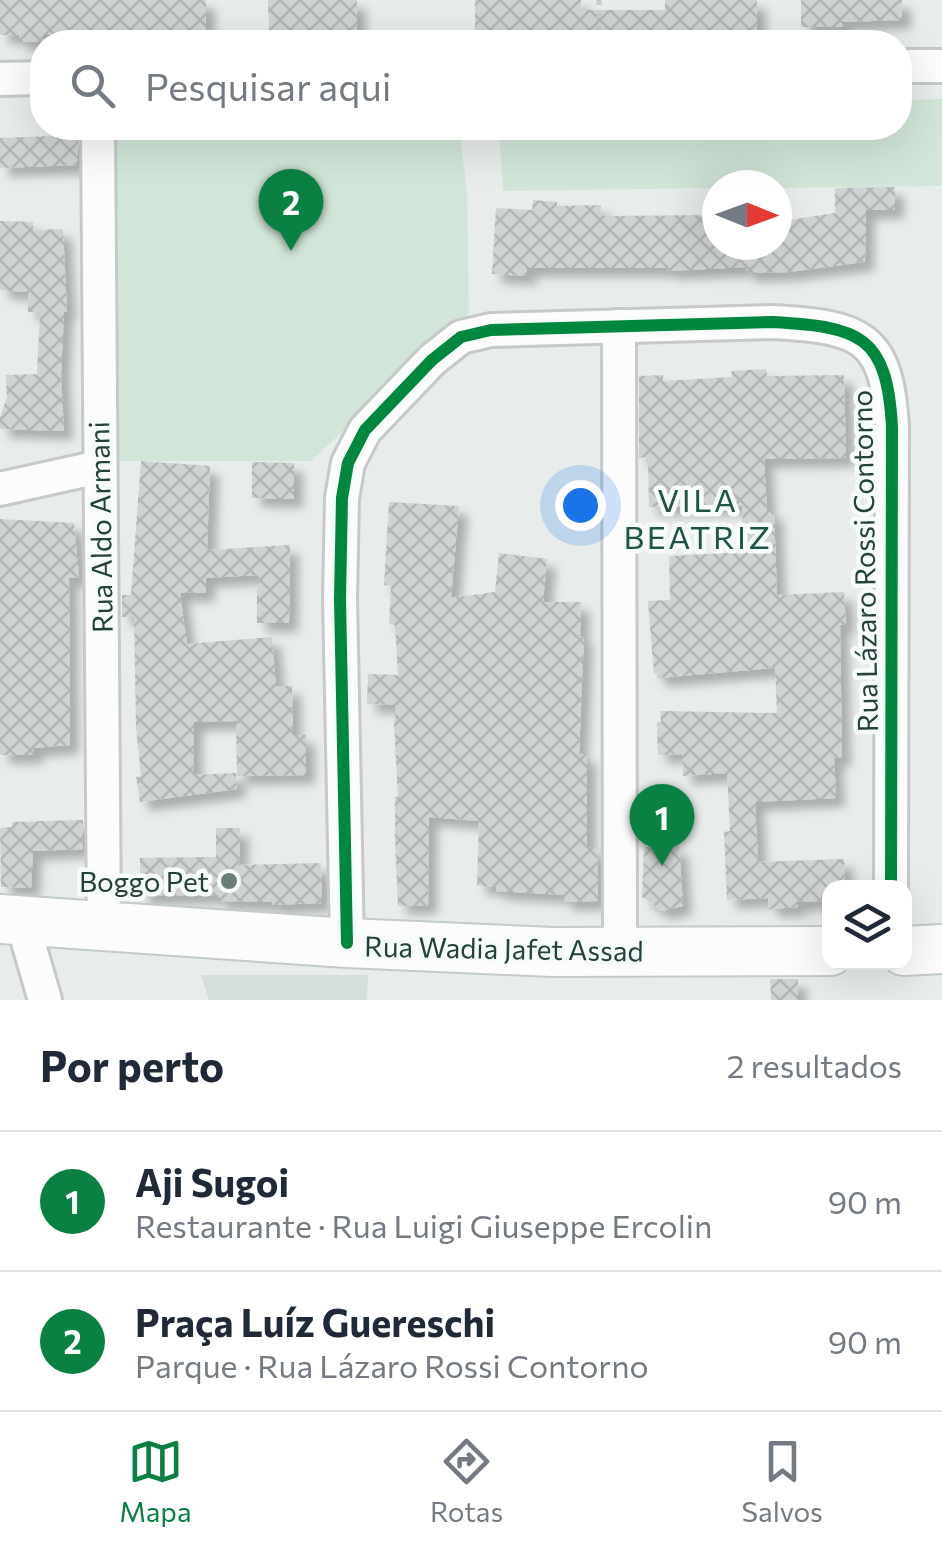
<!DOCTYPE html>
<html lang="pt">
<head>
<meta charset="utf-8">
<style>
  :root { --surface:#fff; --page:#f6f6f7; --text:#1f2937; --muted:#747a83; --line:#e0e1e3; --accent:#0b8043 }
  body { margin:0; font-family:Commissioner,sans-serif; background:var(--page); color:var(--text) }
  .controls { position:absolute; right:30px; bottom:30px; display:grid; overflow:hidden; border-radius:20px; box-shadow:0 10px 40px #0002 }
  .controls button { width:90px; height:90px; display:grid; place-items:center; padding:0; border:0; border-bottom:2px solid var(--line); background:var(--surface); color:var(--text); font:50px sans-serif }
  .compass { position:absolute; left:702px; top:170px; width:90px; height:90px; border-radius:50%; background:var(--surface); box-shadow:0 10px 40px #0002; rotate:91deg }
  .you { position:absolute; left:580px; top:505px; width:35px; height:35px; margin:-25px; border:8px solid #fff; border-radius:50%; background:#1a73e8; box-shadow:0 0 0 15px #1a73e833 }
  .badge { display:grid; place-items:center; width:65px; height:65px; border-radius:50%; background:var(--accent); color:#fff; font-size:32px; font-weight:700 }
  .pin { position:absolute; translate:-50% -82px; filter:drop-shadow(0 2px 5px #0008) }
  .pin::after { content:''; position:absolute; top:52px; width:35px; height:30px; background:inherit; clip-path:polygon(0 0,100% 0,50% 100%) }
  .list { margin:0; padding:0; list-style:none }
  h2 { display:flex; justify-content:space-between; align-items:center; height:130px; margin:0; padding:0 40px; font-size:42px }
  h2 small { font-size:32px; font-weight:400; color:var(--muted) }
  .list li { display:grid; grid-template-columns:65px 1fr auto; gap:30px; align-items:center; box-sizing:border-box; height:140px; padding:0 40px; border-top:2px solid var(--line) }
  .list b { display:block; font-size:38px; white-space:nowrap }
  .list p { margin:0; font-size:32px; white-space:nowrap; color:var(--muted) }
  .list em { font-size:32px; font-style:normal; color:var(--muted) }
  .icon { flex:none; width:55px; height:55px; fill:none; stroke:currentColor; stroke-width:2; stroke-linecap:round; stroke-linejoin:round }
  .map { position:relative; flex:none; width:942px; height:1000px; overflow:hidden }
  .search { position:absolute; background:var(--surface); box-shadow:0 10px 40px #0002; left:30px; right:30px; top:30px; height:110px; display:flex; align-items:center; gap:25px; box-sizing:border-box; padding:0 35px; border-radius:40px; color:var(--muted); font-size:38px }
  .sheet { height:410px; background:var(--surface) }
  nav { display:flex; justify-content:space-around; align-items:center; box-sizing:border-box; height:140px; border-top:2px solid var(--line); background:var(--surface); font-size:28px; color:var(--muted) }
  nav a { display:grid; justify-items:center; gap:5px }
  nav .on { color:var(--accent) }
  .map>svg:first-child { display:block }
  .built { fill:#d6dedb }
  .green { fill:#d1e6d8 }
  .building { fill:url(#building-cross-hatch); filter:url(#shadow) }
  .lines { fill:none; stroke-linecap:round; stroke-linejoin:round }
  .street-casing { stroke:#c5cac8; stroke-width:38 }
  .secondary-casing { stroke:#c3cbc8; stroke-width:52 }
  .path { stroke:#c3ccca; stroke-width:5; stroke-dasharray:5 8; stroke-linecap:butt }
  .street { stroke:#fcfcfc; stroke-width:32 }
  .secondary { stroke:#fcfcfc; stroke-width:48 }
  .cycleway-casing { stroke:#f7fbf9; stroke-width:19 }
  .cycleway { stroke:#00873e; stroke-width:12 }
  .poi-dot { fill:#697e78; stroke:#f7fbf9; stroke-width:4 }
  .labels { text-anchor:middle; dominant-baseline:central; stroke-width:9; stroke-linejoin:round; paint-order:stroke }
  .street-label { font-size:28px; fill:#24423a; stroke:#f7fbf9 }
  .poi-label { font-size:28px; fill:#24423a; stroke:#f7fbf9; text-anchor:end }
  .quarter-label { font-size:32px; letter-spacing:2.5px; fill:#1f5548; stroke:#f7fbf9 }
</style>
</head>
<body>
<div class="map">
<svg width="942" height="1000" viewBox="0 0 942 1000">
  <defs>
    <pattern id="building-cross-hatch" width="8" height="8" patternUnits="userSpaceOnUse" patternTransform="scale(2.5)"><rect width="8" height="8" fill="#cfd4d2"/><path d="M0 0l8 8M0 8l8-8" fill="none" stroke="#b2b7b5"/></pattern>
    <filter id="shadow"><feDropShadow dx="9" dy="9" stdDeviation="5" flood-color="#0004"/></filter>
  </defs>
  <rect width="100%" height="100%" fill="#e8edeb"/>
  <polygon class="built" points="201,975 368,975 367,1000 209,1000"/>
  <g class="green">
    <polygon points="942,99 942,186 777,188 777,185 717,185 717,188 503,191 499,128 900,128 900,100"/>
    <polygon points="115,128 459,128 467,190 469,313 311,461 115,461"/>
  </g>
  <g class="building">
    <polygon points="0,0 206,0 206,34 139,35 139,42 114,42 114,35 44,35 44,42 19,42 19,35 0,35"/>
    <polygon points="268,0 357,0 357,32 269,33"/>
    <polygon points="475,0 581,0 581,10 665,10 665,0 757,0 757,36 666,36 666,32 507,32 507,42 475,42"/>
    <polygon points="801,0 902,0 902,20 843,22 843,27 801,27"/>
    <polygon points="78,135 78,165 0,168 0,138"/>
    <polygon points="895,187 895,210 866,210 865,262 789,272 746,273 746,267 667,271 667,268 527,268 527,276 492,274 496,208 532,210 533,200 557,202 557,206 601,205 601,216 717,215 717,245 777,245 777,222 835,213 835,188"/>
    <polygon points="0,221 33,222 33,230 63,229 67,312 64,312 61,374 64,431 0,429 0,417 7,397 6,375 37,374 40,312 28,312 28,292 0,290"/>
    <polygon points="766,369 767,376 844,375 846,458 764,459 767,511 774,511 777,595 844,592 846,625 840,625 842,758 834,757 836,798 755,802 758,862 844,859 845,888 830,888 830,901 798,902 798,907 769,909 768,898 727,900 724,832 730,831 727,773 683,776 682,754 658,755 657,723 661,722 660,711 777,713 775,668 658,678 657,673 654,673 650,627 648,601 670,600 669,556 744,552 742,506 649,507 648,457 639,458 639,376 663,375 663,381 732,377 731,371"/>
    <polygon points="141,461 210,466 207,550 290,545 289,623 257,623 257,575 206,578 206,593 180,593 187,644 272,637 276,686 292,686 293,735 306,735 306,775 237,776 236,721 194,722 193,775 236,773 237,789 140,802 136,777 141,776 136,727 134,617 122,617 122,595 131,595"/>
    <polygon points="252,462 294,463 294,499 252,498"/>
    <polygon points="389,502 459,506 451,598 495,592 499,553 547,559 543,602 581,602 580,636 584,636 579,754 587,754 587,847 597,847 598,901 564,902 564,895 496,891 496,887 477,886 479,821 429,817 428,905 398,906 395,838 395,797 398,797 394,724 396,705 367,704 368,674 398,675 395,625 389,624 391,586 384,585"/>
    <polygon points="0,519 74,523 79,577 69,578 70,745 33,748 34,755 0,755"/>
    <polygon points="83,820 83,849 33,851 31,888 1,887 0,828 12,827 12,822"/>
    <polygon points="216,828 240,828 239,865 321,863 322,903 272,905 272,902 218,901 218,895 140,896 140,858 216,857"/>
    <polygon points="679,846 683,906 662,911 642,897 644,847"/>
    <polygon points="770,979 798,979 798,1000 771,1000"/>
  </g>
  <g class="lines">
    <defs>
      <g id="street">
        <polyline points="900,66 942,66"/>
        <polyline points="0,79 42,78"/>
        <polyline points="98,128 104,927"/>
        <polyline points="619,326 620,952"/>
        <polyline points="0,489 99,467"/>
        <polyline points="22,921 45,1000"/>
        <path d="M347 943 340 599 342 498 348 463 365 430 432 360 461 337 491 330 773 322C860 327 887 335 892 427L891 888"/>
      </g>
      <g id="secondary">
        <polyline points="0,919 347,943 553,952 830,951"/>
        <polyline points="904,951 942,949"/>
      </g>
    </defs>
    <use href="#street" class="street-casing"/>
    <use href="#secondary" class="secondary-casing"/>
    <polyline class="path" points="599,0 599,42"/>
    <use href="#street" class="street"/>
    <use href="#secondary" class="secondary"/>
    <defs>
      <path id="cycleway" d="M347 943 340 599 342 498 348 463 365 430 432 360 461 337 491 330 773 322C860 327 887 335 892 427L891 888"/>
    </defs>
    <use href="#cycleway" class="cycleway-casing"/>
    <use href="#cycleway" class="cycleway"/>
  </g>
  <circle class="poi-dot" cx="229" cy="881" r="10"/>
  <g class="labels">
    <g class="street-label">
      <text transform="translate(100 527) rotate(-91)">Rua Aldo Armani</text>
      <text transform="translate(864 561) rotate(-91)">Rua Lázaro Rossi Contorno</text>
      <text transform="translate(504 948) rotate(1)">Rua Wadia Jafet Assad</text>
    </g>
    <g class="poi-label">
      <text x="209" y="881">Boggo Pet</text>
    </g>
    <g class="quarter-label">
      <text x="698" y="499">VILA<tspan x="698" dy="37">BEATRIZ</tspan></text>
    </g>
  </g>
</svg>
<div class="controls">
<button><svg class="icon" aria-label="layers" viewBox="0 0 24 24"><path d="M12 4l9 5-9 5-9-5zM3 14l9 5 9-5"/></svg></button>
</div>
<svg class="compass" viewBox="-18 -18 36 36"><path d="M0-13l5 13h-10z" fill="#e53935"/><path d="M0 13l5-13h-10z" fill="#747a83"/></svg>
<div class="you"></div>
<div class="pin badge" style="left:662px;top:866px">1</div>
<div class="pin badge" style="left:291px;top:251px">2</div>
<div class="search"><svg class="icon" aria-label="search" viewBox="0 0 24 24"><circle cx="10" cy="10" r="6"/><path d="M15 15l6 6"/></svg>Pesquisar aqui</div>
</div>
<section class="sheet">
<h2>Por perto<small>2 resultados</small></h2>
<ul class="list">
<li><span class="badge">1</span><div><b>Aji Sugoi</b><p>Restaurante · Rua Luigi Giuseppe Ercolin</p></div><em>90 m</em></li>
<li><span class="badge">2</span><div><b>Praça Luíz Guereschi</b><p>Parque · Rua Lázaro Rossi Contorno</p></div><em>90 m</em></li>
</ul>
</section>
<nav>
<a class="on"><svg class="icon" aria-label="map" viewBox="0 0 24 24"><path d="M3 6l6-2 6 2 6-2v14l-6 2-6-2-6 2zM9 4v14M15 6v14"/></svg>Mapa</a>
<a><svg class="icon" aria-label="directions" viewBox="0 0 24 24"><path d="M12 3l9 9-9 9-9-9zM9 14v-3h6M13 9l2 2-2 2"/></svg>Rotas</a>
<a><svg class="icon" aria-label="saved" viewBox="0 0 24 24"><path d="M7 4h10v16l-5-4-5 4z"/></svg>Salvos</a>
</nav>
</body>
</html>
